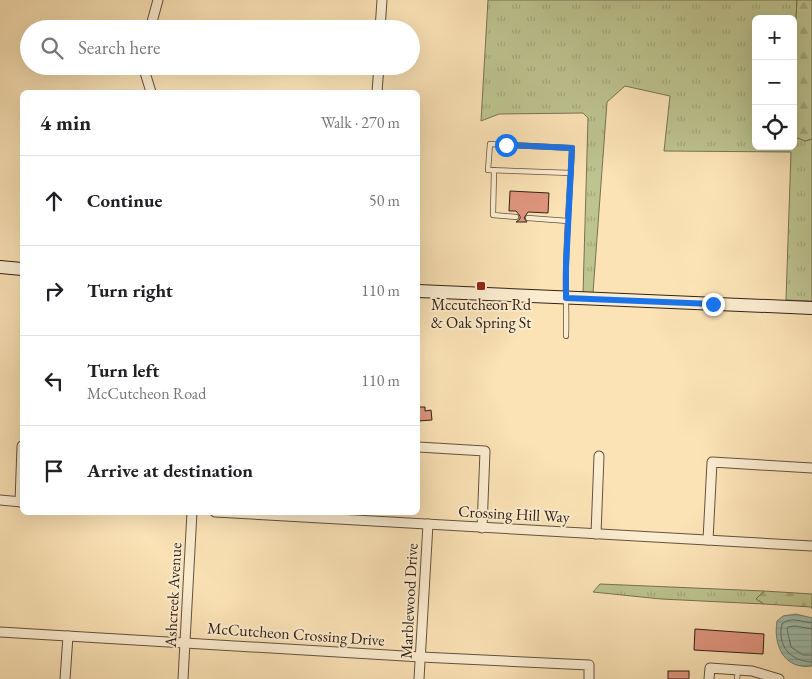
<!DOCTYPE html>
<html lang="en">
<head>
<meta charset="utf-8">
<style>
  :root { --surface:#fff; --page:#f6f6f6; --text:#202124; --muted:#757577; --line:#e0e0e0 }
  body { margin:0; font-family:"EB Garamond",serif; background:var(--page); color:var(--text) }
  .controls { position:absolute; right:15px; top:15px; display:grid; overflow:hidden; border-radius:8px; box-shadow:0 5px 20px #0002 }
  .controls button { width:45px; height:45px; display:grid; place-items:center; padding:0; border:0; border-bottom:1px solid var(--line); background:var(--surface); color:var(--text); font:25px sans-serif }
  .stop { position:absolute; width:15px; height:15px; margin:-11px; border:4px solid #1a73e8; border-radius:50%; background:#fff }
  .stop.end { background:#1a73e8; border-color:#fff; box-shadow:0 1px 5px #0008 }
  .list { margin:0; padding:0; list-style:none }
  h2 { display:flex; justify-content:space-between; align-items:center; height:65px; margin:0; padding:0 20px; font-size:21px }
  h2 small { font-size:16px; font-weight:400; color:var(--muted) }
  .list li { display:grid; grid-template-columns:32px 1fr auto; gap:15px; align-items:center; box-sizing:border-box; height:90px; padding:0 20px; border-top:1px solid var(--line) }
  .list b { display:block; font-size:19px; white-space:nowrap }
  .list p { margin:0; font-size:16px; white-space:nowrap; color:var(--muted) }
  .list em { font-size:16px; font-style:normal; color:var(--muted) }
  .icon { flex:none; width:28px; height:28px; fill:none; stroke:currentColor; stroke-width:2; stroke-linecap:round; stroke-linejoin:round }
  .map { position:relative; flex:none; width:812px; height:679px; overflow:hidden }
  .search { position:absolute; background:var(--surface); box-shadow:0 5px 20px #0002; left:20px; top:20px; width:400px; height:55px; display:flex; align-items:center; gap:12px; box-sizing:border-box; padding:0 18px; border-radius:28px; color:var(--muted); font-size:19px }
  .panel { position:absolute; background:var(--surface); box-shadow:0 5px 20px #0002; left:20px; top:90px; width:400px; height:425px; border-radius:8px }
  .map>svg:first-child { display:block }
  .grass { fill:url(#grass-tufts); stroke:#787252 }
  .forest { fill:url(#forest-firs); stroke:#787252 }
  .water { fill:url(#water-rules); stroke:#737f70 }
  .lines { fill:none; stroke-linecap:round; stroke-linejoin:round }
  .shore { stroke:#687060; stroke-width:1 }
  .building { fill:#e19680; stroke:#322115 }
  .lane-casing { stroke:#64523d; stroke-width:6 }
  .street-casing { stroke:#64523d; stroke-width:11 }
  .secondary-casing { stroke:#322115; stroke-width:14 }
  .lane { stroke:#fcedd0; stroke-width:4.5 }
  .street { stroke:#fcedd0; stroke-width:9 }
  .secondary { stroke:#fcedd0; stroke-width:12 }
  .route { stroke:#1a73e8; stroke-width:6 }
  .poi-dot { fill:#8f2418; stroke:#fcedd0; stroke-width:2 }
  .labels { text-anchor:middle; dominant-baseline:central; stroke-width:4; stroke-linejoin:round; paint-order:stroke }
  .poi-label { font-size:16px; fill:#322115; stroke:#fcedd0 }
  .street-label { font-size:16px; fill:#322115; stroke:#fcedd0 }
</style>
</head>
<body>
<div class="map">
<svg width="812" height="679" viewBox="0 0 812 679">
  <defs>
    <pattern id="grass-tufts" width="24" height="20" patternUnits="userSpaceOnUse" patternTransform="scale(1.25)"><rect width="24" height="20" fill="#bdc48f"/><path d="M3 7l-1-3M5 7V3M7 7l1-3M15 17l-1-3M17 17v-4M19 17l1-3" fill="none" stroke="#a3a87a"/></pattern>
    <pattern id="forest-firs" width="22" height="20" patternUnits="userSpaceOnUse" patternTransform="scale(1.25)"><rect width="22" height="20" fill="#bdc48f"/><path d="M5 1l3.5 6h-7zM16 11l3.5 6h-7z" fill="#a3a87a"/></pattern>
    <pattern id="water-rules" width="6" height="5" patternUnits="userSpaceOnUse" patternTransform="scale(1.25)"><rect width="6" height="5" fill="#9fbeac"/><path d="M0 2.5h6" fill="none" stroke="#89a393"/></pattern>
  </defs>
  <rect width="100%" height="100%" fill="#fbe3b6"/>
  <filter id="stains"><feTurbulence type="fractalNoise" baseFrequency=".004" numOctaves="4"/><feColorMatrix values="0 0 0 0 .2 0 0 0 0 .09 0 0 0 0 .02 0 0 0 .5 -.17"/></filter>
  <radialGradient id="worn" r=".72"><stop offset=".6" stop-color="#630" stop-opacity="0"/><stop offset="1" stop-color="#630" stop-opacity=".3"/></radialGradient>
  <g class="grass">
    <polygon points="488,0 797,0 793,75 793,19 756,19 756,146 793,146 793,136 805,141 812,139 812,301 786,300 791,152 664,151 670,96 625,86 607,102 593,293 583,294 588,118 583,113 499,114 481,121"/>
    <polygon points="600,584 764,591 757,599 764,604 661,599 593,592"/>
  </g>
  <g class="forest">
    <polygon points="797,0 812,0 812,139 805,141 793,136 793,75"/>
    <polygon points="764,591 812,594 812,609 811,607 764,604 756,599"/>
  </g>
  <path class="water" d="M796 614 812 618V666C784 670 773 645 777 621L783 616Z"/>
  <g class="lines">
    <g class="shore">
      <path d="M812 623C801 622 791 616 782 624 777 646 790 661 812 662"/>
      <polyline points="812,629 795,626 788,627 787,629 791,647 803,655 812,655"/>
    </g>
  </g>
  <g class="building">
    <polygon points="510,191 549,193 548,213 528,212 524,218 527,222 516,222 520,219 520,216 516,211 509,211"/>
    <polygon points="418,407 425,407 425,411 431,410 432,420 418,421"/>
    <polygon points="695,629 764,634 763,654 694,650"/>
    <rect x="668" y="671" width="21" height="8"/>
  </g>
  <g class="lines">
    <defs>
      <g id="lane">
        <polyline points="494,170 493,215 516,217"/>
        <polyline points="528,218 568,221"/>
        <path d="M566 336C567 313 565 290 566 267 567 227 570 187 572 148L490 144 488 170 571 173"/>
        <polyline points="737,679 738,670"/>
      </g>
      <g id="street">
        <polyline points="150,29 158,0"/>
        <polyline points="380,29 382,0"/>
        <polyline points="143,66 151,92"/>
        <polyline points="377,92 379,66"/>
        <polyline points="418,447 485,451 482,528"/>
        <polyline points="0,500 22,502"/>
        <polyline points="20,502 22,446"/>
        <polyline points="215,512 812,546"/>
        <polyline points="596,534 599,456"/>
        <polyline points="708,540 712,462 812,468"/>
        <polyline points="0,632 421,657 589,665 589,679"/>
        <polyline points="65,679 68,636"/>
        <polyline points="183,679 192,512"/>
        <polyline points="419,679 428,524"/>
        <polyline points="709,679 710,668 752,671 779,679"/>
      </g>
      <g id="secondary">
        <polyline points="0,267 22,269"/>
        <polyline points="418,291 812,308"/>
      </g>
    </defs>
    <use href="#lane" class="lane-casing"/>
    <use href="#street" class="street-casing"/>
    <use href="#secondary" class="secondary-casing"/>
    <use href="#lane" class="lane"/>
    <use href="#street" class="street"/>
    <use href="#secondary" class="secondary"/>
  </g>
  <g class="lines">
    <polyline class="route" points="506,145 572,148 566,266 566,298 713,304"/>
  </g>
  <rect class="poi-dot" x="476" y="281" width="10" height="10" rx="2.5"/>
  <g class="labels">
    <g class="poi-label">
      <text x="481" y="304">Mccutcheon Rd<tspan x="481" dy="18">&amp; Oak Spring St</tspan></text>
    </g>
    <g class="street-label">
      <text transform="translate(514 514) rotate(3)">Crossing Hill Way</text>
      <text transform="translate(173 595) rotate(-87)">Ashcreek Avenue</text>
      <text transform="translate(409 601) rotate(-87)">Marblewood Drive</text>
      <text transform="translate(296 634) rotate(4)">McCutcheon Crossing Drive</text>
    </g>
  </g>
  <rect width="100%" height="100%" filter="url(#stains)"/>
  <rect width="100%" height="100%" fill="url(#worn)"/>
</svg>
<div class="controls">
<button>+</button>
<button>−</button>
<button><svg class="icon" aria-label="locate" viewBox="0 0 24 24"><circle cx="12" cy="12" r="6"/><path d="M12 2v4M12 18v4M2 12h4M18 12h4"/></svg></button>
</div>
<div class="stop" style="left:506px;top:145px"></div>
<div class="stop end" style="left:713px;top:304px"></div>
<div class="search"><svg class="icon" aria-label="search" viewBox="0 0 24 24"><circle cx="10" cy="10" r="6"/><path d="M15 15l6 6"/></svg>Search here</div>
<section class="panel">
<h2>4 min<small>Walk · 270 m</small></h2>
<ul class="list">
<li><svg class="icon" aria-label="ahead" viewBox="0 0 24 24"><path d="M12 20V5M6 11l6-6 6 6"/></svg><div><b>Continue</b></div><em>50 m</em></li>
<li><svg class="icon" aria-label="right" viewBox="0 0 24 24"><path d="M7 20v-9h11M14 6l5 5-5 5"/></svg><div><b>Turn right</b></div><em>110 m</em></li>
<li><svg class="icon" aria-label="left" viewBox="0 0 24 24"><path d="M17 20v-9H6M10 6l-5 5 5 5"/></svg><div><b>Turn left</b><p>McCutcheon Road</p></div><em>110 m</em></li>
<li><svg class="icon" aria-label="arrive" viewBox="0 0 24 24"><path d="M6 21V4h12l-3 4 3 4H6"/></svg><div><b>Arrive at destination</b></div></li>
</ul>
</section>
</div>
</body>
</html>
